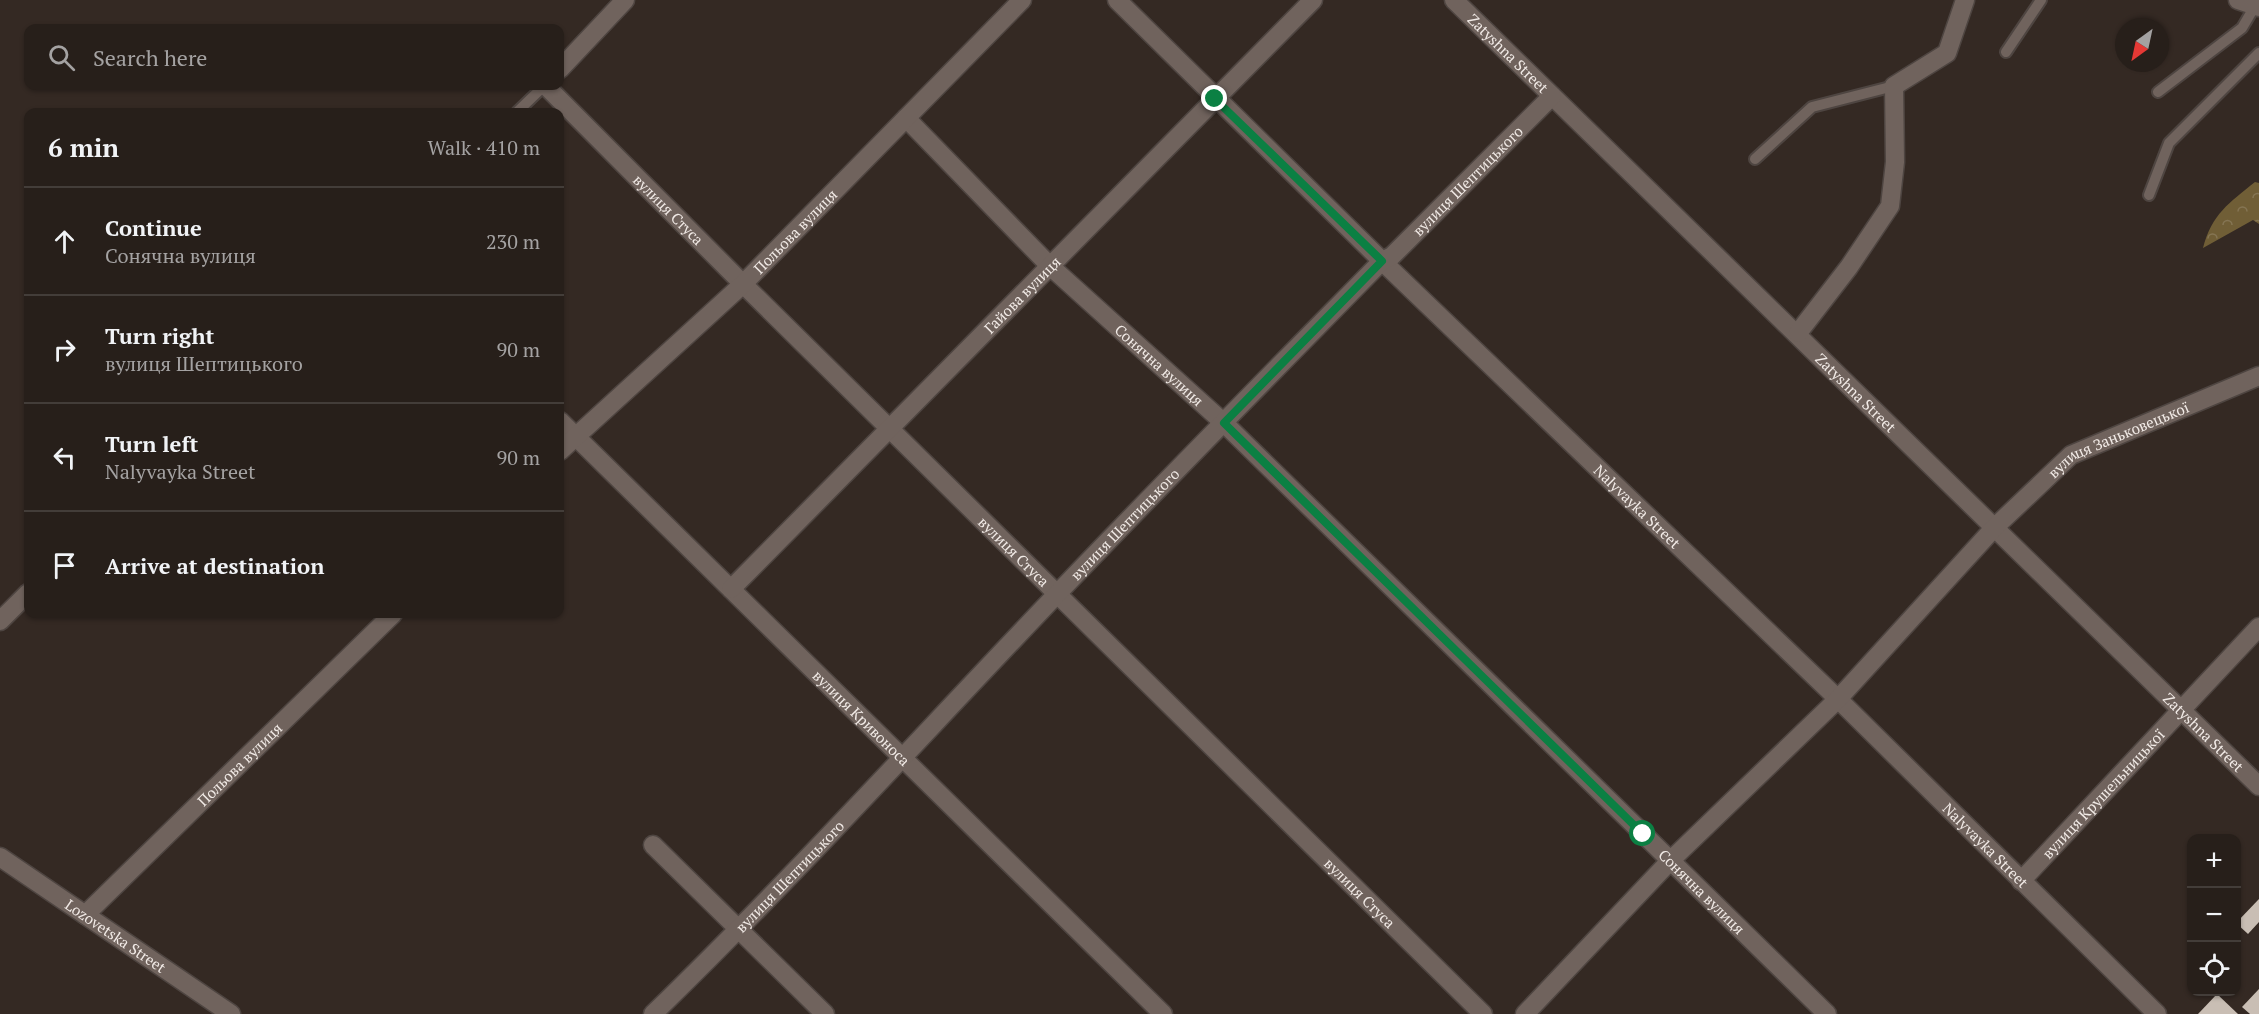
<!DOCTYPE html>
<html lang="en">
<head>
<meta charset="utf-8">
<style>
  :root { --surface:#271f1a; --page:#2f2723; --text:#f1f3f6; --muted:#a4a2a2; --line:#433d39 }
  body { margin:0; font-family:"PT Serif",serif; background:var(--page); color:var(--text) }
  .controls { position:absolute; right:18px; bottom:18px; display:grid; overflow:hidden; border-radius:12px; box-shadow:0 2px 4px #0004 }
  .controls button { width:54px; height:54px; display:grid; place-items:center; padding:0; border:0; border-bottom:2px solid var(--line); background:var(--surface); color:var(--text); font:30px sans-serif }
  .compass { position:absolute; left:2115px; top:18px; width:54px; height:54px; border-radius:50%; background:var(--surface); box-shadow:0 2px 4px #0004; rotate:213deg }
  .stop { position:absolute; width:18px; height:18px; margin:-14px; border:4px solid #0b8043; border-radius:50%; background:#fff }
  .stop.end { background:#0b8043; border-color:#fff; box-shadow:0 2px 6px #0008 }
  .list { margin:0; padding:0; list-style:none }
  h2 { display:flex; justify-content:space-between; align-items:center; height:78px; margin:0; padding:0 24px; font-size:26px }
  h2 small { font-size:20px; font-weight:400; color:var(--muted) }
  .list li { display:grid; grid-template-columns:39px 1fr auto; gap:18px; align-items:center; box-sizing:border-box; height:108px; padding:0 24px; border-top:2px solid var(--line) }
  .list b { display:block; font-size:22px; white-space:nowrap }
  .list p { margin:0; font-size:20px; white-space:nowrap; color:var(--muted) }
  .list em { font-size:20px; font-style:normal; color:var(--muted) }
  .icon { flex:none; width:33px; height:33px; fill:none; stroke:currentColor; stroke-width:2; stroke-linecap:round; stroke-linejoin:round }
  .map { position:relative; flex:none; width:2259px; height:1014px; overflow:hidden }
  .search { position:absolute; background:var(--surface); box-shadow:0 2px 4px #0004; left:24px; top:24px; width:540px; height:66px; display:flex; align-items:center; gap:15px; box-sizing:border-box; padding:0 21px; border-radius:12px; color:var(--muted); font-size:22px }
  .panel { position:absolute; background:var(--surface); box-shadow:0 2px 4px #0004; left:24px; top:108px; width:540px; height:510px; border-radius:12px }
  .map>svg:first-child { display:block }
  .forest { fill:url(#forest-crowns) }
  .building { fill:#c9beb4 }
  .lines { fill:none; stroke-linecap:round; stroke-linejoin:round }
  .lane-casing { stroke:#4e4541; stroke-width:14 }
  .street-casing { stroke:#4e4541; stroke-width:21 }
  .lane { stroke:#70635d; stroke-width:10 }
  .street { stroke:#70635d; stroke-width:18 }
  .route { stroke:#0b8043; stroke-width:8 }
  .labels { text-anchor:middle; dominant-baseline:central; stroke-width:6; stroke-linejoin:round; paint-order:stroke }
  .street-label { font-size:15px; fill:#f1eae6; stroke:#2a1f1a }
</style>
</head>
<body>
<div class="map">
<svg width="2259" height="1014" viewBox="0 0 2259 1014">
  <defs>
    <pattern id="forest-crowns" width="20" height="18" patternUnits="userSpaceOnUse" patternTransform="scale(1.5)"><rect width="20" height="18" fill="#705e36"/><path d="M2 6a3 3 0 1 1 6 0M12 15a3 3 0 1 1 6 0" fill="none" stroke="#857553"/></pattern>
  </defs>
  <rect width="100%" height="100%" fill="#342923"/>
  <path class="forest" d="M2255 182 2259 183V224L2253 220 2203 248C2212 214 2229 203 2255 182Z"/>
  <g class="building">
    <polygon points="2259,899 2259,922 2248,934 2236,923"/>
    <polygon points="2259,989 2259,1014 2250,1014 2242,1007"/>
    <polygon points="2217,994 2238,1014 2198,1014"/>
  </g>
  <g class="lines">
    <defs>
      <g id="lane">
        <polyline points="2006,52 2041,0"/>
        <polyline points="2158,92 2242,28 2255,6"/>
        <polyline points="517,112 544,86"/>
        <polyline points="1755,159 1812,107 1894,86"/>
        <polyline points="2149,195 2169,143 2259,53"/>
      </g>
      <g id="street">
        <path id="s1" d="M1117 0 1382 261 1838 699 2157 1014"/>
        <path id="s2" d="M1454 0 2259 786"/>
        <polyline points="2238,0 2259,7"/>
        <polyline points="560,69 625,0"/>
        <path id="s3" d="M546 86 743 284 1483 1014"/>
        <path id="s4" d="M906 118 1050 266 1224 423 1827 1014"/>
        <polyline points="1798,333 1849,267 1890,206 1895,162 1894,86 1947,53 1965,0"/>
        <path id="s5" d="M560 421 1163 1014"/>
        <path id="s6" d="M560 451 743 284 1022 0"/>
        <path id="s7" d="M731 589 1313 0"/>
        <polyline points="0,621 28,593"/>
        <polyline points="653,845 825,1014"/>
        <path id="s8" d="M0 857 231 1014"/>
        <path id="s9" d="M2021 881 2259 627"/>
        <path id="s10" d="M85 915 393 614"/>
        <path id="s11" d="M653 1014C793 878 923 734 1058 593 1165 481 1274 371 1382 261L1392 256 1552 96"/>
        <path id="s12" d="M1525 1014 1670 861 1838 699 1994 528 2071 455 2259 376"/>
      </g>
    </defs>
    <use href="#lane" class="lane-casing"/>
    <use href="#street" class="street-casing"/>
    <use href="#lane" class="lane"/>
    <use href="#street" class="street"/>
  </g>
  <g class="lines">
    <polyline class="route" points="1215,99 1382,261 1224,423 1643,834"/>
  </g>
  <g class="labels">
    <g class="street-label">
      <text stroke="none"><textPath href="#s2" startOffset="76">Zatyshna Street</textPath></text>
      <text stroke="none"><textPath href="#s11" startOffset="1166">вулиця Шептицького</textPath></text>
      <text stroke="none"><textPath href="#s3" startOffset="174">вулиця Стуса</textPath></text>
      <text stroke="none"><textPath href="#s6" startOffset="322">Польова вулиця</textPath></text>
      <text stroke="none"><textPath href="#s7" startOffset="414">Гайова вулиця</textPath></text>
      <text stroke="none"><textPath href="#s4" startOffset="354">Сонячна вулиця</textPath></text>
      <text stroke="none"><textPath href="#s2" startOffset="562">Zatyshna Street</textPath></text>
      <text stroke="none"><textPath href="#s12" startOffset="831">вулиця Заньковецької</textPath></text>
      <text stroke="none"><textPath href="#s1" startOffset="726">Nalyvayka Street</textPath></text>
      <text stroke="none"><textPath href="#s11" startOffset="680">вулиця Шептицького</textPath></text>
      <text stroke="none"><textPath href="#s3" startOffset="660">вулиця Стуса</textPath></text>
      <text stroke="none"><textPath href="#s5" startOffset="423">вулиця Кривоноса</textPath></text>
      <text stroke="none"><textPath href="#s2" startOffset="1048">Zatyshna Street</textPath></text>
      <text stroke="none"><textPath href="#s10" startOffset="216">Польова вулиця</textPath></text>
      <text stroke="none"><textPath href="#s9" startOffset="120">вулиця Крушельницької</textPath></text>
      <text stroke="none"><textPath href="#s1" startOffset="1212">Nalyvayka Street</textPath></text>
      <text stroke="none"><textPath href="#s11" startOffset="194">вулиця Шептицького</textPath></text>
      <text stroke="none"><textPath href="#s3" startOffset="1146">вулиця Стуса</textPath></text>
      <text stroke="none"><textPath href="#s4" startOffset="1110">Сонячна вулиця</textPath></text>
      <text stroke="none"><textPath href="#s8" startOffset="140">Lozovetska Street</textPath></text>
    </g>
  </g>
</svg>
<div class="controls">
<button>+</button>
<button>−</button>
<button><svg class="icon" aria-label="locate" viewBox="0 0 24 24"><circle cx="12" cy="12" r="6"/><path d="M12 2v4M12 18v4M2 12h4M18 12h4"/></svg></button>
</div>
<svg class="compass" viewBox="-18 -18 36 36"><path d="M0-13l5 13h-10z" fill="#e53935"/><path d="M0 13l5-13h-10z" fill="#a4a2a2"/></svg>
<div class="stop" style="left:1643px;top:834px"></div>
<div class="stop end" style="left:1215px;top:99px"></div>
<div class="search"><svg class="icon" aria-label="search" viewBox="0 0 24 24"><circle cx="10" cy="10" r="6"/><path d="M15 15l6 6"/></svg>Search here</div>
<section class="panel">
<h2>6 min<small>Walk · 410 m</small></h2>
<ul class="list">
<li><svg class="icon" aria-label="ahead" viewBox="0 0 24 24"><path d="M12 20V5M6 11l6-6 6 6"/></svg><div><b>Continue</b><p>Сонячна вулиця</p></div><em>230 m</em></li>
<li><svg class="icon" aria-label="right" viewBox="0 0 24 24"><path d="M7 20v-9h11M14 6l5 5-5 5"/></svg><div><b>Turn right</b><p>вулиця Шептицького</p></div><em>90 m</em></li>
<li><svg class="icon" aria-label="left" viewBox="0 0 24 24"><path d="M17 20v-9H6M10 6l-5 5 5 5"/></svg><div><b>Turn left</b><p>Nalyvayka Street</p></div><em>90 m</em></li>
<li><svg class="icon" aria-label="arrive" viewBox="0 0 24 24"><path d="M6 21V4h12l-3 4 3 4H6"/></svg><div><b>Arrive at destination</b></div></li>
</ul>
</section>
</div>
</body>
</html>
